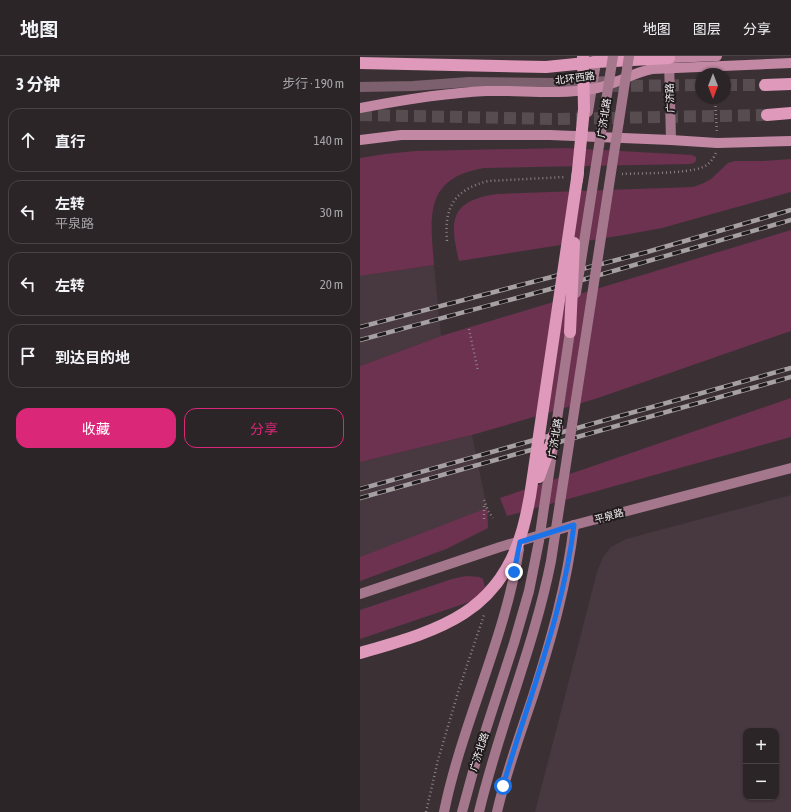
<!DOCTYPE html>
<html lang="zh">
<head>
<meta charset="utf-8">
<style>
  :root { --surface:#2c2528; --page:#383134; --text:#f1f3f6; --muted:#a6a5a8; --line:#484245; --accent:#db2777 }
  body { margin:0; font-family:"Asap Condensed","Noto Sans SC",sans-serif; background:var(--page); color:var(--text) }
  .controls { position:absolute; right:12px; bottom:12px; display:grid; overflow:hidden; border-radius:8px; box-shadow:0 1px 3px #0004 }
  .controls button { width:36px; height:36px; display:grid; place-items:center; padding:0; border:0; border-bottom:1px solid var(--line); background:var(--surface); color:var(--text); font:20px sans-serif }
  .compass { position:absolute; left:335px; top:12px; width:36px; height:36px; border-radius:50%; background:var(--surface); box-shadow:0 1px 3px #0004; rotate:180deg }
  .stop { position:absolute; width:12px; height:12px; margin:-9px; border:3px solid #1a73e8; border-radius:50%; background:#fff }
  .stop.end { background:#1a73e8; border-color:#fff; box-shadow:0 1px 4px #0008 }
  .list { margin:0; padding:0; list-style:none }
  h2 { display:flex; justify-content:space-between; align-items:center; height:52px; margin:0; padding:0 16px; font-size:17px }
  h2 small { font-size:13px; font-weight:400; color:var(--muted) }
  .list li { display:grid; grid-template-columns:26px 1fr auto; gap:12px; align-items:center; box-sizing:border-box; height:64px; margin:0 8px 8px; padding:0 8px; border:1px solid var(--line); border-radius:12px }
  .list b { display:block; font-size:15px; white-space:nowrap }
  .list p { margin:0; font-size:13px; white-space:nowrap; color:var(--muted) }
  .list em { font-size:13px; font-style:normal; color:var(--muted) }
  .actions { display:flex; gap:8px; padding:12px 16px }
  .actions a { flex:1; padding:9px 0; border:1px solid var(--accent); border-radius:12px; text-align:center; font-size:14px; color:var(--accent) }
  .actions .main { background:var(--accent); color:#fff }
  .icon { flex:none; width:22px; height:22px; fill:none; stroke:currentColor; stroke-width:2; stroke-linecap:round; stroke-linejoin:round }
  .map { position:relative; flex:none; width:431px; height:756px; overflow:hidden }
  header { display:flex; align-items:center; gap:24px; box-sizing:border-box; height:56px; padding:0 20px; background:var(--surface); border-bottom:1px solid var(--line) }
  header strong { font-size:19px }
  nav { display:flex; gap:22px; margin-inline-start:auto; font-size:14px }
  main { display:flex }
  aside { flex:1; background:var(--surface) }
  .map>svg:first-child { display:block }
  .built { fill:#48383f; fill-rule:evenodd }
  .green { fill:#6c3250 }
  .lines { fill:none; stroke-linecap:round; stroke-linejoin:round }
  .highway-tunnel { stroke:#574d51; stroke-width:12; stroke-dasharray:12 6; stroke-linecap:butt }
  .path { stroke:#8a8285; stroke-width:2.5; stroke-dasharray:1 3; stroke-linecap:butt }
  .street { stroke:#7d606d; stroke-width:10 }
  .secondary { stroke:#a5778c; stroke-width:10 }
  .primary { stroke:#c389a4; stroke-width:10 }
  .highway { stroke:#df99ba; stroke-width:12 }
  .rail-casing { stroke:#a7a0a3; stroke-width:4.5 }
  .rail { stroke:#1f1a1c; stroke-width:3; stroke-dasharray:9; stroke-linecap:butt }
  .secondary-bridge { stroke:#a5778c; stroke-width:10 }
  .highway-bridge { stroke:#df99ba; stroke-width:12 }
  .route { stroke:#1a73e8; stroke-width:5 }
  .labels { text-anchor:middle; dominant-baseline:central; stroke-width:4; stroke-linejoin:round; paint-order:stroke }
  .street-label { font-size:10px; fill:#f4eef1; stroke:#1f1a1c }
</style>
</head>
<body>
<header>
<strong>地图</strong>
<nav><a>地图</a><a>图层</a><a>分享</a></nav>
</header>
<main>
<aside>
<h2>3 分钟<small>步行 · 190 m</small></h2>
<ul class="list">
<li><svg class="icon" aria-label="ahead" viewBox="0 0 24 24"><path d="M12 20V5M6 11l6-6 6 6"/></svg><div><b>直行</b></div><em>140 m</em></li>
<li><svg class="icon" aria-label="left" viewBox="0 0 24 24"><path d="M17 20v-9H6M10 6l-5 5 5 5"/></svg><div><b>左转</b><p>平泉路</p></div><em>30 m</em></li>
<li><svg class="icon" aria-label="left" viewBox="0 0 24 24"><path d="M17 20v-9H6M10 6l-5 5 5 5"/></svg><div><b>左转</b></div><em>20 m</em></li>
<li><svg class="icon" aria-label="arrive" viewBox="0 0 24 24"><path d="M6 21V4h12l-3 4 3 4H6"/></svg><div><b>到达目的地</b></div></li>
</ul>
<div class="actions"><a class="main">收藏</a><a>分享</a></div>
</aside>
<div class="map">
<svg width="431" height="756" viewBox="0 0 431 756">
  <rect width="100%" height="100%" fill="#3b3135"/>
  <g class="built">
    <polygon points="74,209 81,280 0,310 0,220"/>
    <polygon points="112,379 127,452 128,472 86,493 0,525 0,406"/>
    <path d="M431 439V756H175L237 516 243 501 251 491 266 483ZM386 675H416V741H386Z"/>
  </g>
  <g class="green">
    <path d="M206 92 332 99 336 101V105L334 107 330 108 124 112C64 122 70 160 74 209L0 220V102L25 98 55 95Z"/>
    <path d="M431 103V136L302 172 264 179 99 205C89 164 90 145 137 138L333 131 344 127 351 123 368 107 375 105H403Z"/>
    <polygon points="431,174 431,275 235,343 112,379 0,406 0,310 81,280"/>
    <polygon points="431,342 431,381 147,460 140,442"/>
    <polygon points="127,452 128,472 86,493 0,525 0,501"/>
    <polygon points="106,520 119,521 123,523 127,540 0,583 0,554 92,523"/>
  </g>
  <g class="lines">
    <g class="highway-tunnel">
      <polyline points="365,29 405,29"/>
      <polyline points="253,30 341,29"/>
      <polyline points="0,59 197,63 407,59"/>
    </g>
    <g class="path">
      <polyline points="355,42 357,77"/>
      <path d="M262 118C282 117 326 118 343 111 350 108 353 103 356 97"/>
      <path d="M87 185C84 151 94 134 128 125L205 121"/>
      <polyline points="109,273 118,315"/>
      <polyline points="124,444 128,455 133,462"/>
      <polyline points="124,463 124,448"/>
      <polyline points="66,756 78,704 99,633 124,559"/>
    </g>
    <polyline class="street" points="0,31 53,30 109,26 190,27 256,25"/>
    <g class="secondary">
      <polyline points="309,4 311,84"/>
      <polyline points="228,56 237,0"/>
      <polyline points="0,538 140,491 214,469 431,412"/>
      <path d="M84 756C102 667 145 584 159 493"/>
      <path d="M137 756C146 716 160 679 173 640 191 584 207 528 214 469"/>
    </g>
    <g class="primary">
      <polyline points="309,2 357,0"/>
      <path d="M0 52C42 44 83 37 126 35 162 34 197 39 232 33 253 30 271 17 292 13L431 7"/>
      <polyline points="0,84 41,79 190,79 311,84 357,87 431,85"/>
    </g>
    <g class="highway">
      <polyline points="0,7 186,11 236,6 309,2"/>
      <polyline points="405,29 431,28"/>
      <polyline points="407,59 431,57"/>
    </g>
    <defs>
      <g id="rail">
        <polyline points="0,271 287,196 431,154"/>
        <polyline points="0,284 194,232 431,164"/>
        <polyline points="0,433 431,312"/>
        <polyline points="0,442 431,321"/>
      </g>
    </defs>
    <use href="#rail" class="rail-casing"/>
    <use href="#rail" class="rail"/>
    <g class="secondary-bridge">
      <polyline points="216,237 253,0"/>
      <polyline points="102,756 117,701 154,587 169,535 179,485 211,269"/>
      <path d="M119 756C139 671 174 591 191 505L269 0"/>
    </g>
    <g class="highway-bridge">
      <polyline points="217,124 224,53 223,0"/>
      <polyline points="210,276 214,187"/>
      <polyline points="179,421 197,371"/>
      <path d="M0 597C76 575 140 559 163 472 167 457 170 442 172 427L218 116"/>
    </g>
  </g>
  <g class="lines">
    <path class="route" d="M143 730C168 643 203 560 214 469L160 486 154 516"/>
  </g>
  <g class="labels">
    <g class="street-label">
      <text transform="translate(215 22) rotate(-7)">北环西路</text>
      <text transform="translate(310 42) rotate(-92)">广济路</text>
      <text transform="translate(244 62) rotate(-81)">广济北路</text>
      <text transform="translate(195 382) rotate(-81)">广济北路</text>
      <text transform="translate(249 460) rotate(-15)">平泉路</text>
      <text transform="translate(119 696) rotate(-72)">广济北路</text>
    </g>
  </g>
</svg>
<div class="controls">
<button>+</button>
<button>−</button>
</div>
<svg class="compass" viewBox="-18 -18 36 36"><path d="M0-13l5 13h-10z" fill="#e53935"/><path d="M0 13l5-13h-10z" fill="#a6a5a8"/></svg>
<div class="stop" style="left:143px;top:730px"></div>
<div class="stop end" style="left:154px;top:516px"></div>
</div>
</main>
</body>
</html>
